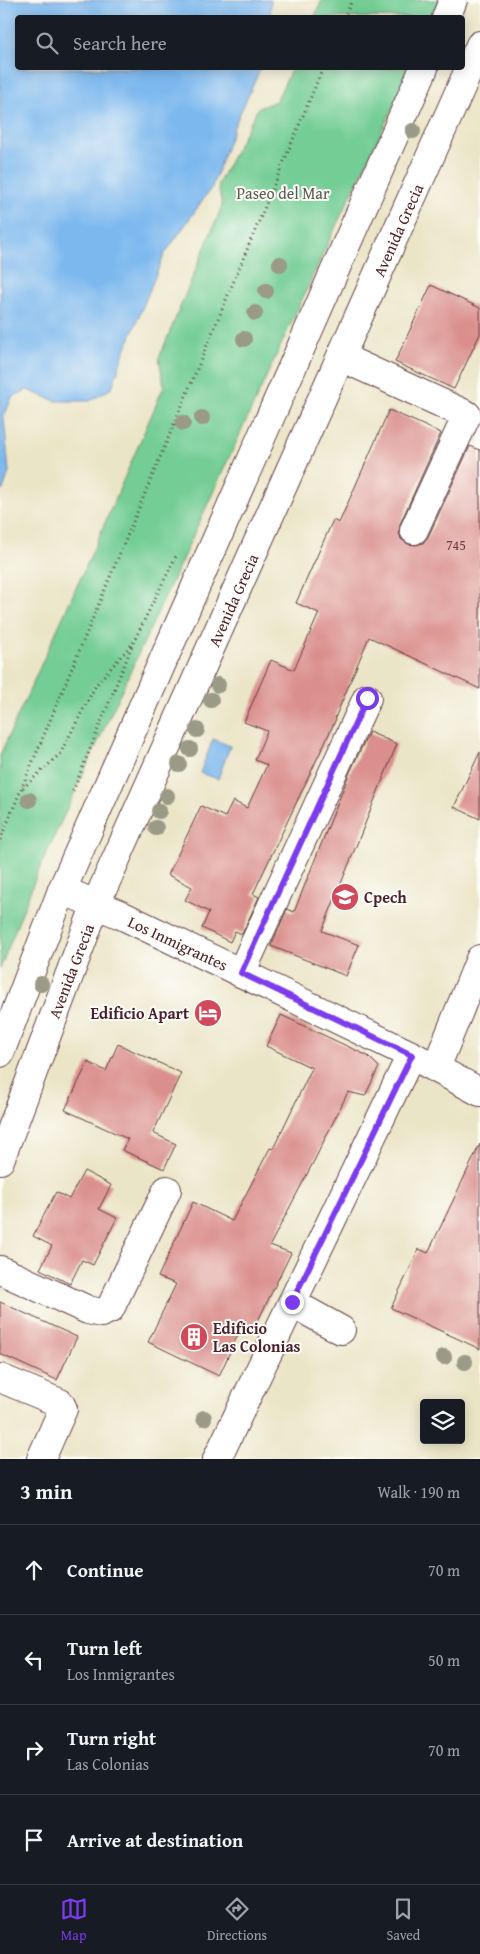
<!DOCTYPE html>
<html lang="en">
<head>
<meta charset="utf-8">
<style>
  :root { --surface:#171b24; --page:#20242c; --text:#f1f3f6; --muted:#9ea1a6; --line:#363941; --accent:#7c3aed }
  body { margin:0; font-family:"Gentium Book Plus",serif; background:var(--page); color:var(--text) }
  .controls { position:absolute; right:15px; bottom:15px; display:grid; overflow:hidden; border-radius:5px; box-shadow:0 2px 12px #0003 }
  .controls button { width:45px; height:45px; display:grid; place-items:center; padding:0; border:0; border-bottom:1px solid var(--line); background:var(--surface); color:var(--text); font:25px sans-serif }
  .stop { position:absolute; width:15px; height:15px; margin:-11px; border:4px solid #7c3aed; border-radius:50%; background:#fff }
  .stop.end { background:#7c3aed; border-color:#fff; box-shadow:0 1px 5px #0008 }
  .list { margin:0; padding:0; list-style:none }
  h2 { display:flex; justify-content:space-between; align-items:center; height:65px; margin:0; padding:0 20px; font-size:21px }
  h2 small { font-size:16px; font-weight:400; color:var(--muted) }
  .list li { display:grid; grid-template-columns:32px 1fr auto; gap:15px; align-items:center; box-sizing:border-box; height:90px; padding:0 20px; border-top:1px solid var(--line) }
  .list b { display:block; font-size:19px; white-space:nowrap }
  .list p { margin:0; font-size:16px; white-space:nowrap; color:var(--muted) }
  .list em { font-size:16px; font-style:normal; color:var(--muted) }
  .icon { flex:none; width:28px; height:28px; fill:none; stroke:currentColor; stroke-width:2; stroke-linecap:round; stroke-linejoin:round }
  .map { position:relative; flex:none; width:480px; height:1459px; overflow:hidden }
  .search { position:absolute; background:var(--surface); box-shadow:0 2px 12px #0003; left:15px; right:15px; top:15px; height:55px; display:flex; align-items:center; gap:12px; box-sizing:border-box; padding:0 18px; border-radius:5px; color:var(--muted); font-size:19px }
  .sheet { height:425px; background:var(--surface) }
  nav { display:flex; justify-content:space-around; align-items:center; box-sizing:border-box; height:70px; border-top:1px solid var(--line); background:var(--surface); font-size:14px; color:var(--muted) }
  nav a { display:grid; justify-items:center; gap:2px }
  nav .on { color:var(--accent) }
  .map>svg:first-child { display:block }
  .green { fill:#73cd94; stroke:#5e7660 }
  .water { fill:#7bb8ee; stroke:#626c8c }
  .building { fill:#da8f8c }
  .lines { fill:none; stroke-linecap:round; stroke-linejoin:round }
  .minor-casing { stroke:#623d42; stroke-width:30 }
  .highway-casing { stroke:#623d42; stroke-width:30 }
  .path { stroke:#623d42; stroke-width:3; stroke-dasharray:1 4; stroke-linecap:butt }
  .minor { stroke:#fff; stroke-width:28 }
  .highway { stroke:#fff; stroke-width:28 }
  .tree { fill:#9a9a86 }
  .route { stroke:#7c3aed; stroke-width:6 }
  .labels { text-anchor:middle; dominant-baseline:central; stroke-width:4; stroke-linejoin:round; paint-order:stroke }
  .number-label { font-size:14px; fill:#6e3b43 }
  .park-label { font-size:16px; fill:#585c50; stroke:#fdfcf7 }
  .street-label { font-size:16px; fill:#4a1f2b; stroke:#fdfcf7 }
  .poi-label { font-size:16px; font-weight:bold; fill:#4a1f2b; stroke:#fdfcf7; text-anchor:start }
</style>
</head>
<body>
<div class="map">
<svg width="480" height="1459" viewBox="0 0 480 1459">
  <rect width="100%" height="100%" fill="#fdfcf7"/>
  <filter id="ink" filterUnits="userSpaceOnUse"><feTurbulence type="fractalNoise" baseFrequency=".02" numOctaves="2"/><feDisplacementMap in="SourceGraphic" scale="10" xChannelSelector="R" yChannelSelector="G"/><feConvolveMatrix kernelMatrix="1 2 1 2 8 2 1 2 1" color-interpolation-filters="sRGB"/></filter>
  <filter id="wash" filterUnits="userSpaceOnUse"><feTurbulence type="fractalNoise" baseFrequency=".0096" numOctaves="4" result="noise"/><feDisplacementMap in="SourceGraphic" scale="20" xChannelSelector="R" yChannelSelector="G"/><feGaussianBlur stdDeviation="1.12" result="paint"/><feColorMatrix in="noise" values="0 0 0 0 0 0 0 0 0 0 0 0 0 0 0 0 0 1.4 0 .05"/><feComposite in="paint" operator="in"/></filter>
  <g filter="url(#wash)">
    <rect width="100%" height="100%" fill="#ebe5c7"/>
    <g class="green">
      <polygon points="322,0 441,0 433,17 314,18"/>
      <polygon points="292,68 412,68 335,228 37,874 0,969 0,755 91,555 164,386 159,358 222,206 218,184 258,108 276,101"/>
    </g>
    <g class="water">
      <polygon points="0,0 271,0 270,17 18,18 18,68 261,68 235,124 212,187 164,255 123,355 112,388 90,401 56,401 27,390 12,397 4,417 9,472 3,490 0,492"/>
      <polygon points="213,739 230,746 218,779 200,773"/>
    </g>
    <g id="blocks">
      <g class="building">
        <polygon points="431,285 480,308 480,334 454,389 395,362"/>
        <polygon points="389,410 441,433 400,524 399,532 401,539 408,544 416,545 423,543 428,537 470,446 480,450 480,689 369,637 335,718 336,719 253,894 259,897 242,934 235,931 230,942 202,928 209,912 185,900 192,887 168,875 201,806 225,817 233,801 247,808 267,765 255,760 267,731 244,722 271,660 294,670 319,613 296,603 333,520 339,523"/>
        <polygon points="369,732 397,744 322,931 359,945 346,976 271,946 287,909 294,912 350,772"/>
        <polygon points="480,752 480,819 454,807"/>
        <polygon points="281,1015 368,1056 379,1067 365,1096 348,1092 315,1159 270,1245 291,1253 253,1331 242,1326 219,1376 148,1342 176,1284 158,1277 193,1202 232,1221 270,1148 273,1149 312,1068 266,1046"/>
        <polygon points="118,1044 181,1073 153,1133 176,1144 164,1169 122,1150 128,1139 65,1110 88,1062 106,1071"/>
        <polygon points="480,1144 480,1349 391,1308 419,1249 428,1253"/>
        <polygon points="84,1171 111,1185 99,1209 117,1218 93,1265 82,1260 70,1284 40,1269 52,1246 33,1236 56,1192 69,1199"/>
        <polygon points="0,1302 77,1337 57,1380 0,1354"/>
      </g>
    </g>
  </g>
  <g filter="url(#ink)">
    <use href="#blocks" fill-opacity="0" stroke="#623d42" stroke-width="1"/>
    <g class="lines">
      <defs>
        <g id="minor">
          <polyline points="341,357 467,415 414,530"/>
          <polyline points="62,890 121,915 411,1055 480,1092"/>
          <polyline points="241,973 367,698"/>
          <polyline points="436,1068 480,959"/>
          <polyline points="0,1270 88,1310 101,1313 110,1309 167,1190"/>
          <polyline points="292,1303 341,1330"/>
          <polyline points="0,1378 60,1403 63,1409 41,1459"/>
          <polyline points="217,1459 411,1055"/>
        </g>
        <g id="highway">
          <polyline points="446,18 453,0"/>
          <polyline points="0,1053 62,890 424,68"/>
          <polyline points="0,1160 96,904 480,45"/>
        </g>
      </defs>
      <use href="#minor" class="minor-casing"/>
      <use href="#highway" class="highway-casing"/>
      <g class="path">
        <polyline points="344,18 352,0"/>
        <polyline points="23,788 60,754 96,685 131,645"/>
        <polyline points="73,791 134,641 177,554"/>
        <polyline points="0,840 323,68"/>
      </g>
      <use href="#minor" class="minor"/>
      <use href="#highway" class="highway"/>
    </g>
    <g class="tree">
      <circle cx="413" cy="131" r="8"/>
      <circle cx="280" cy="264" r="8"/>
      <circle cx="266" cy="291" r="8"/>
      <circle cx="255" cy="313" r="8"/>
      <circle cx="244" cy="339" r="8"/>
      <circle cx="202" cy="418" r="8"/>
      <circle cx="183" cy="423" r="8"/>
      <circle cx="218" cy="685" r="8"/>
      <circle cx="211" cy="700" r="8"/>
      <circle cx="197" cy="730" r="8"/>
      <circle cx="190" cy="749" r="8"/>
      <circle cx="179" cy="764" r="8"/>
      <circle cx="167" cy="796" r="8"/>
      <circle cx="29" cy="800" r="8"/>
      <circle cx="159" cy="811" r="8"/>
      <circle cx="156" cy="828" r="8"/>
      <circle cx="41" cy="984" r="8"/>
      <circle cx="444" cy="1357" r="8"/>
      <circle cx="465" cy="1362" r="8"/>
      <circle cx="204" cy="1418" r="8"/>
    </g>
  </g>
  <g class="lines" filter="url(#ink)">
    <polyline class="route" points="292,1302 412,1055 241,973 367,698"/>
  </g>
  <defs>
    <symbol id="university-disc" viewBox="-11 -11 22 22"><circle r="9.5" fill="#d1495b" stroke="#fdfcf7"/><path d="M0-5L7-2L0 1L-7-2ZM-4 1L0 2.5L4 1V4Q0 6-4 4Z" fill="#fff"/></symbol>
    <symbol id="hotel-disc" viewBox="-11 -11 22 22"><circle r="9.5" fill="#d1495b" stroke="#fdfcf7"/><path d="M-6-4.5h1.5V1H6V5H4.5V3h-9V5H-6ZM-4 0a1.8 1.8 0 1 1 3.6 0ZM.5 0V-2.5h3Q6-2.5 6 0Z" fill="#fff"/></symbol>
    <symbol id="building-disc" viewBox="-11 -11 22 22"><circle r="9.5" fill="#d1495b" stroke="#fdfcf7"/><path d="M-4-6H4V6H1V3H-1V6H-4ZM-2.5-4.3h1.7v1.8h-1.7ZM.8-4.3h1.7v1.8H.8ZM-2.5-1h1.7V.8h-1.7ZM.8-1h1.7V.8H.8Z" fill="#fff"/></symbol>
  </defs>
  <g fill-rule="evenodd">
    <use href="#university-disc" x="329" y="881" width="32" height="32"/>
    <use href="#hotel-disc" x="192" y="997" width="32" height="32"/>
    <use href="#building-disc" x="178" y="1321" width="32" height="32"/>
  </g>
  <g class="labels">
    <g class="number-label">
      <text x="456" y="545">745</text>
    </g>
    <g class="park-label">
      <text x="283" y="193">Paseo del Mar</text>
    </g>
    <g class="street-label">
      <text transform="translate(398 230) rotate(-66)">Avenida Grecia</text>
      <text transform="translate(233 600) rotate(-66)">Avenida Grecia</text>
      <text transform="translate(178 943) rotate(25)">Los Inmigrantes</text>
      <text transform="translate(71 971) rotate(-69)">Avenida Grecia</text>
    </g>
    <g class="poi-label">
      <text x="364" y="897">Cpech</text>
      <text x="189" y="1013" text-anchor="end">Edificio Apart</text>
      <text x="213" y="1328">Edificio<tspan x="213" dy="18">Las Colonias</tspan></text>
    </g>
  </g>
</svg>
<div class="controls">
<button><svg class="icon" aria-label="layers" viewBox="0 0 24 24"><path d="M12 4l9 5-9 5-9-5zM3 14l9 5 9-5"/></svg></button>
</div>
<div class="stop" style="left:367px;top:698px"></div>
<div class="stop end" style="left:292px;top:1302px"></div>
<div class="search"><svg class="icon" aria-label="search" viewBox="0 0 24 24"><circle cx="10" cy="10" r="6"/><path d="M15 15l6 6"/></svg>Search here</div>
</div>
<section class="sheet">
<h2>3 min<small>Walk · 190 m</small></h2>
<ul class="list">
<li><svg class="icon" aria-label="ahead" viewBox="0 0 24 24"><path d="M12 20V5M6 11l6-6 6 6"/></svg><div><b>Continue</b></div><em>70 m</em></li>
<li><svg class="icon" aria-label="left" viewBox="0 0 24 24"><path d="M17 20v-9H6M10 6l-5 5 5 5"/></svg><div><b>Turn left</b><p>Los Inmigrantes</p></div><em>50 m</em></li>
<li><svg class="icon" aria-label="right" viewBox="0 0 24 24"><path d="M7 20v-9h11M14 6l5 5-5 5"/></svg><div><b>Turn right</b><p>Las Colonias</p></div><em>70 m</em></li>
<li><svg class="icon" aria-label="arrive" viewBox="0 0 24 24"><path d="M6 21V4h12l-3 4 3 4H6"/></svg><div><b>Arrive at destination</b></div></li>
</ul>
</section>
<nav>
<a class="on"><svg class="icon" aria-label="map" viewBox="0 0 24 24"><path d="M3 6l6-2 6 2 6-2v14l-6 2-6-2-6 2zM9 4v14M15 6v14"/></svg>Map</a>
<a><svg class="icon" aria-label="directions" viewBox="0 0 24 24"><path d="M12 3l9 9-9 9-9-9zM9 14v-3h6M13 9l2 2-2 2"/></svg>Directions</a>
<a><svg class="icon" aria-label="saved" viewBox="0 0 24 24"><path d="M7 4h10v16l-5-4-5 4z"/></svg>Saved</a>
</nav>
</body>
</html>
